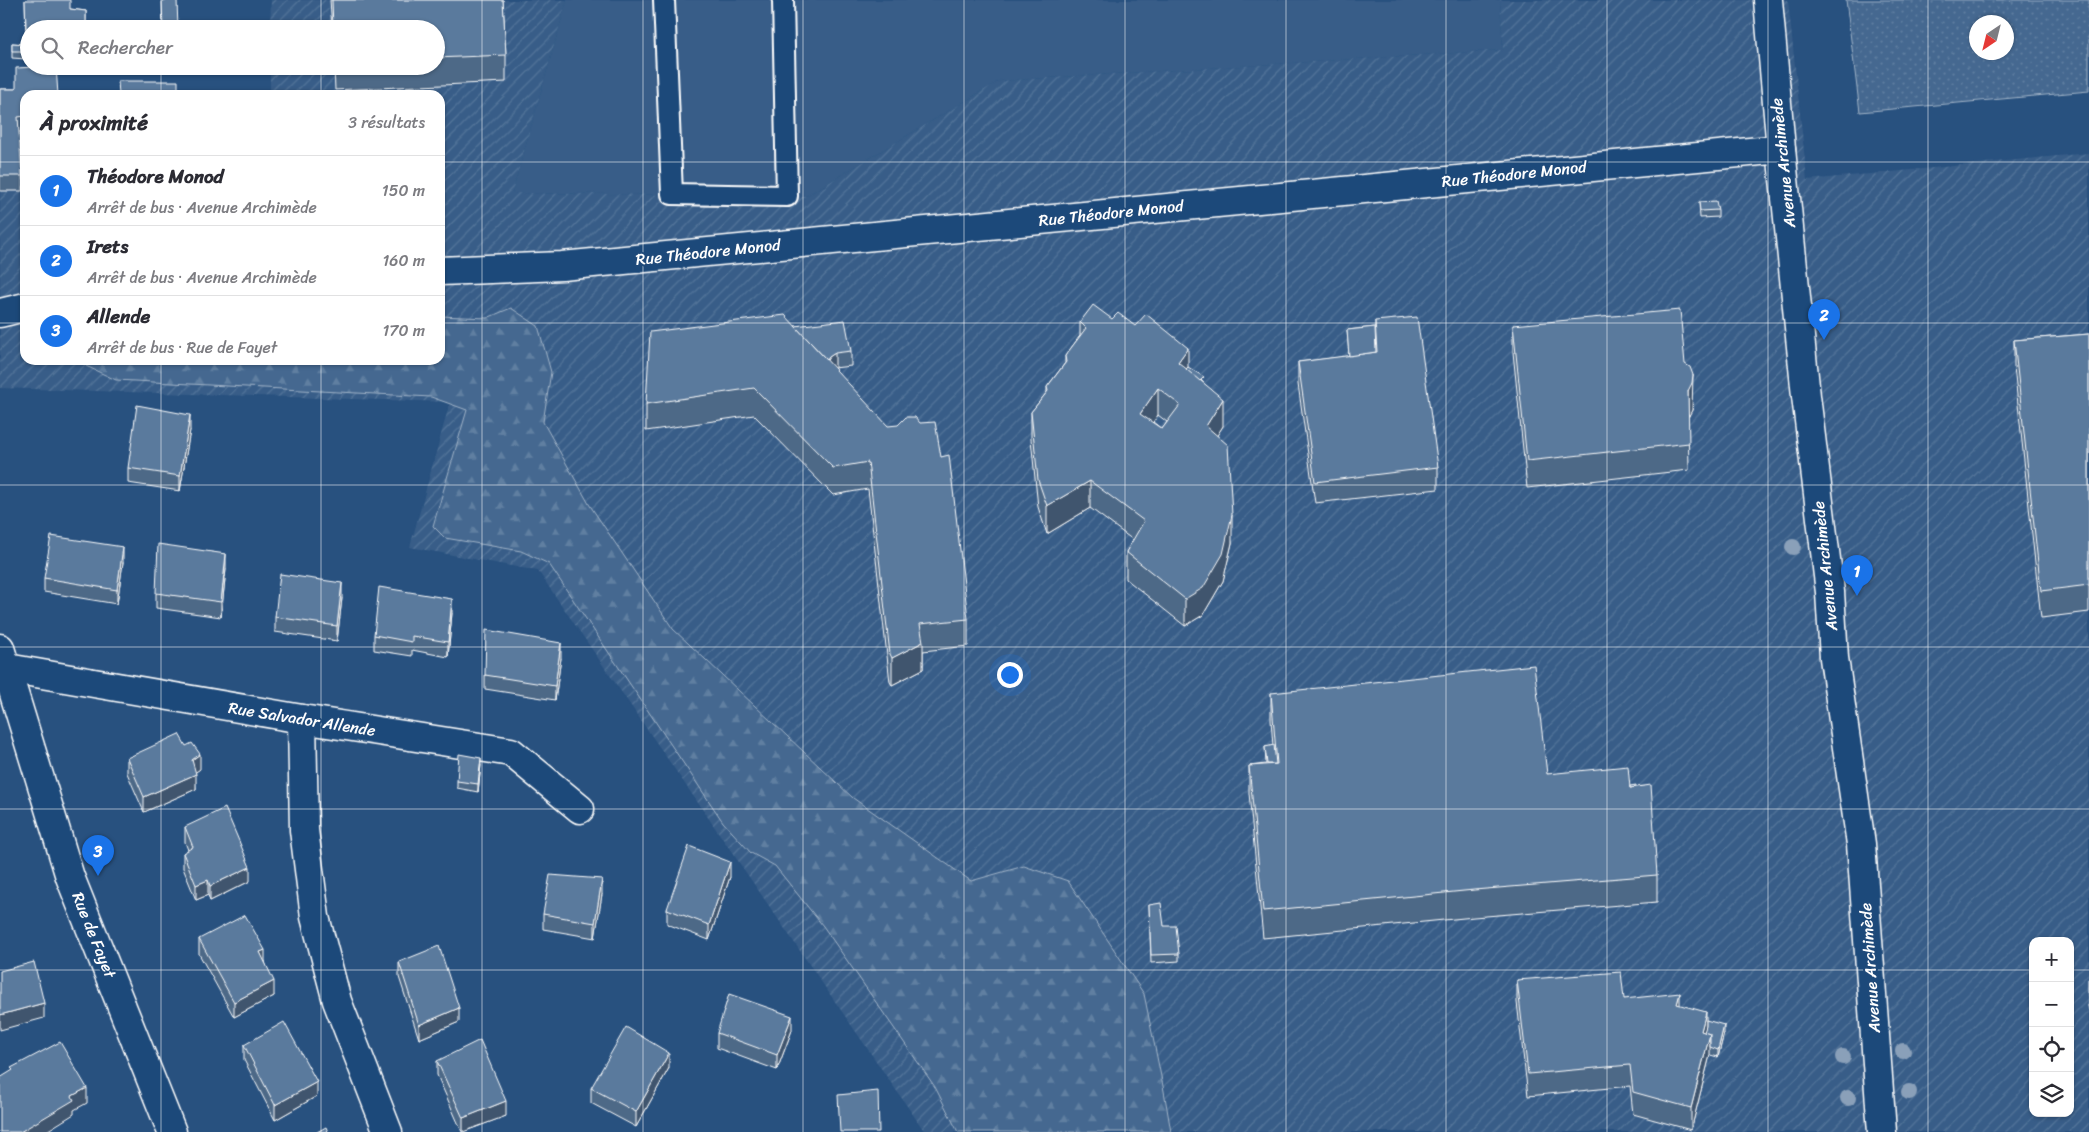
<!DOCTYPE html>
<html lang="fr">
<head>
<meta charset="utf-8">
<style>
  :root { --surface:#fff; --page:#f7f7f7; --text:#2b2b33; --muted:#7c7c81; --line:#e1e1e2; --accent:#1a73e8 }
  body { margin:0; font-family:Sriracha,sans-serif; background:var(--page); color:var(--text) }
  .controls { position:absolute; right:15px; bottom:15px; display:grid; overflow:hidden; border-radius:10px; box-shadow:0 1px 4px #0004 }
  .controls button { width:45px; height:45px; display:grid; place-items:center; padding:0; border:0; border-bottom:1px solid var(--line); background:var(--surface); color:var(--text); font:25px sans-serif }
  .compass { position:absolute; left:1969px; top:15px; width:45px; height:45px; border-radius:50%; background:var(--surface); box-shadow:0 1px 4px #0004; rotate:215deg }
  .you { position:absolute; left:1009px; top:674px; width:18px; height:18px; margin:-12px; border:4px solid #fff; border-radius:50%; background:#1a73e8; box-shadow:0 0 0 8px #1a73e833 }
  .badge { display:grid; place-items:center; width:32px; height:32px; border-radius:50%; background:var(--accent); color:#fff; font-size:16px; font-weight:700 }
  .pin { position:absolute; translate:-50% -41px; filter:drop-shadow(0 1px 2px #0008) }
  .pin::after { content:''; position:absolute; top:26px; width:18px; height:15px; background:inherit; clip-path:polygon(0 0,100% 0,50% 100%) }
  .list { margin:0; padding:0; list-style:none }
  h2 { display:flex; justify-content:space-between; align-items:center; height:65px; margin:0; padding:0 20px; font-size:21px }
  h2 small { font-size:16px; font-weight:400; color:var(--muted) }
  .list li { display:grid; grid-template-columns:32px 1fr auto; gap:15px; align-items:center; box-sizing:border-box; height:70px; padding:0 20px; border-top:1px solid var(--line) }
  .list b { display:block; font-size:19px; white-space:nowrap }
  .list p { margin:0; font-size:16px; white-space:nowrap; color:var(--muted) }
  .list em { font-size:16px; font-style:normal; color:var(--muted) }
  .icon { flex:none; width:28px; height:28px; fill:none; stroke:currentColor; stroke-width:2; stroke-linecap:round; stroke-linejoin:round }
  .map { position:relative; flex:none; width:2089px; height:1132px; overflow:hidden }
  .search { position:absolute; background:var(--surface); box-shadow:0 1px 4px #0004; left:20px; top:20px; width:425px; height:55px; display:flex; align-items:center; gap:12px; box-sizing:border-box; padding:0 18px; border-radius:28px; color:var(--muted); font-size:19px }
  .panel { position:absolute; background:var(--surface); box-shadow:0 1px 4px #0004; left:20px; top:90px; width:425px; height:275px; border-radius:15px }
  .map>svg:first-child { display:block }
  .built { fill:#375d88 }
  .industrial { fill:url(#industrial-furrows); fill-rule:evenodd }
  .grass { fill:url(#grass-dots); stroke:#a2b4c8; fill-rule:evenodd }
  .forest { fill:url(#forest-firs); stroke:#a2b4c8 }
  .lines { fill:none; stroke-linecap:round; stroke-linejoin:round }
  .lane-casing { stroke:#fff; stroke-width:24 }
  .street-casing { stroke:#fff; stroke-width:31 }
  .secondary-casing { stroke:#fff; stroke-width:31 }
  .lane { stroke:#1f4a7a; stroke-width:20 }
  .street { stroke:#1f4a7a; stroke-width:28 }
  .secondary { stroke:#1f4a7a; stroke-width:28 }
  .tree { fill:#8aa0b9 }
  .wall { fill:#4d6987; stroke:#fff; fill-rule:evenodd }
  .shaded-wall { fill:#3f556e; stroke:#fff }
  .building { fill:#5a7a9d; stroke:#fff; fill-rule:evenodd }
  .grid { fill:none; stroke:#fff; stroke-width:1; stroke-opacity:0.55 }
  .labels { text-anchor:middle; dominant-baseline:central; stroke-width:4; stroke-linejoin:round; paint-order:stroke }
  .street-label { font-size:16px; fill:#fff; stroke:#1f4a7a }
</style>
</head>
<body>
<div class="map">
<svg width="2089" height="1132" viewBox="0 0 2089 1132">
  <defs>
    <pattern id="industrial-furrows" width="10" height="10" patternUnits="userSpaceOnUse" patternTransform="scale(1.25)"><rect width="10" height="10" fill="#375d88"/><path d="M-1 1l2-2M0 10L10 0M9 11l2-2" fill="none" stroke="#55759a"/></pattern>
    <pattern id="grass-dots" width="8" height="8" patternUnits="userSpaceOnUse" patternTransform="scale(1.25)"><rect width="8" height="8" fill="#446890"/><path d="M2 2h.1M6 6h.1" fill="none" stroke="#607fa1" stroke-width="1.8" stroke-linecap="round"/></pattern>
    <pattern id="forest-firs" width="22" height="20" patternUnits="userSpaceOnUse" patternTransform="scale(1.25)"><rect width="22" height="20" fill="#446890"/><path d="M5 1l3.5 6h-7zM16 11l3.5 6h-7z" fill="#607fa1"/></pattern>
  </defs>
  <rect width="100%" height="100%" fill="#28517f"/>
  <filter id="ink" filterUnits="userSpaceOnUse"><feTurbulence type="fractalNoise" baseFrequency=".02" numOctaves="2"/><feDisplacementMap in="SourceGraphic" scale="10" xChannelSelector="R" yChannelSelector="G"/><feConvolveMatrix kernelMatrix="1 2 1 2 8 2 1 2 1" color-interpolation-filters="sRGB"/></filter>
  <g filter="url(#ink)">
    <polygon class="built" points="567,0 1500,0 1503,50 999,81 806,196 512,193"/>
    <path class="industrial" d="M271 0H567L512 193 806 196 999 81 1503 50 1500 0H1788L1807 180 2089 153V1132H925L538 571 410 547 450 402 0 388V190L25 191V360H440V95H270V66H436V29H270ZM2033 941H2070V1113H2033Z"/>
    <path class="grass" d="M1846 0H2089V91L1860 112ZM1976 22H2006V52H1976Z"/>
    <polygon class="forest" points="511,308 538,326 551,372 543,422 589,504 673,629 853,798 971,881 1024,866 1068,881 1144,994 1164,1091 1171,1132 958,1132 935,1087 823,926 775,866 751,853 723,822 549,564 521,551 445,538 433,526 467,410 431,397 116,380 86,366 81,360 440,360 440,316 487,318"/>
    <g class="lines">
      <defs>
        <polyline id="lane" points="664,0 672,194 787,196 783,0"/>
        <g id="street">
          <polyline points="1768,0 1781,149 1806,396 1830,592 1834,658 1861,844 1882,1132"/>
          <polyline points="440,271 562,266 1781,149"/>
          <polyline points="0,313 25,307"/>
          <polyline points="7,668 302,719 511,752 580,809"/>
          <polyline points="302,719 304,830 315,917 337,1001 388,1132"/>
        </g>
        <polyline id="secondary" points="0,648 70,877 172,1132"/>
      </defs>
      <use href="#lane" class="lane-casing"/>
      <use href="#street" class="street-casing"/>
      <use href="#secondary" class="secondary-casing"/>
      <use href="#lane" class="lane"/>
      <use href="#street" class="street"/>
      <use href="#secondary" class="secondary"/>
    </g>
    <g class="tree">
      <circle cx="1793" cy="547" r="8"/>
      <circle cx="1903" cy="1051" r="8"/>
      <circle cx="1843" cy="1057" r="8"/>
      <circle cx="1909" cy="1092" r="8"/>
      <circle cx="1848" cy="1098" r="8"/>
    </g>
    <g class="wall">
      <polygon points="25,0 70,9 86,11 86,29 29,29 29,42 26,42"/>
      <polygon points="330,0 503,0 506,55 506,82 335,90 334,66 436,66 436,29 332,29"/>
      <polygon points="12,43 26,44 26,59 12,58"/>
      <polygon points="0,89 16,89 25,95 25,131 19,132 22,176 22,191 0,191"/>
      <polygon points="1699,202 1718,210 1718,217 1700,218"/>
      <path d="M1112 319 1188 367 1204 383 1223 426 1217 435 1232 543 1223 581 1203 615 1185 626 1126 579V552L1133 540 1090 508 1047 534 1038 507 1031 439V412L1047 392V387L1065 363V356L1080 336V322ZM1158 415 1167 422 1162 429 1153 422Z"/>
      <polygon points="1375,321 1438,467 1438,489 1315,503 1298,384 1298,362 1349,356 1347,330 1375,327"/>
      <polygon points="1513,325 1693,402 1692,410 1688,417 1689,470 1527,488 1513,352"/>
      <polygon points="795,326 851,351 851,366 834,368 968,619 968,646 923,651 923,669 892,685 890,682 868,489 833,495 754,415 646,431 646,404"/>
      <polygon points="2089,334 2089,612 2041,618 2014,367 2014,340"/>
      <polygon points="190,430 180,491 128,483 128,468"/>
      <polygon points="123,562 117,604 44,592 44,578"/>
      <polygon points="226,569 221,617 156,608 156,593"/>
      <polygon points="342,598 337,641 275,632 275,617"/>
      <polygon points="452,613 448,657 412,650 412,656 374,650 374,635"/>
      <polygon points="561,658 555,700 485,689 485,675"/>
      <polygon points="1271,693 1547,774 1630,786 1657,875 1657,902 1474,917 1263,938 1249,793 1249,766 1266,764 1265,747 1273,746 1271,720"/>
      <polygon points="127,758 200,769 195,772 196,789 144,812 127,773"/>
      <polygon points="481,765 478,792 457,788 457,781"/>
      <polygon points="185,827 250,881 210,901 208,895 196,900 183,868 183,853 188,850 185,842"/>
      <polygon points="730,877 709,940 667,924 667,909"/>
      <polygon points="602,894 595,938 543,929 543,914"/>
      <polygon points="1149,905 1164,926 1179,954 1179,961 1151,963"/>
      <polygon points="199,939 265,961 274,996 234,1017 199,954"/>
      <polygon points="399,962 459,1022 419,1039 399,977"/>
      <polygon points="2088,979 2089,979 2089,1010 2088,1006"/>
      <polygon points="1517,980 1624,999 1706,1020 1724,1033 1718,1057 1710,1055 1691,1130 1633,1114 1630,1086 1528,1096 1517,1002"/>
      <polygon points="792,1030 777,1070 717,1048 717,1033"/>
      <polygon points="244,1045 317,1096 275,1120 244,1060"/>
      <polygon points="437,1061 506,1116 462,1132 437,1075"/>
      <polygon points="669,1068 636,1127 591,1103 591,1088"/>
    </g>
    <g class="shaded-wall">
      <polygon points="1188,348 1188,375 1178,362"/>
      <polygon points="835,353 835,368 829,371 821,368 829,357"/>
      <polygon points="1693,375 1692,410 1688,418 1688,391"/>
      <polygon points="1158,388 1158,415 1140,441 1140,414"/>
      <polygon points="1223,399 1223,426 1206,453 1206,426"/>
      <polygon points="190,415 190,430 180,491 180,476"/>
      <polygon points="1090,481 1090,508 1047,534 1047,506"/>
      <polygon points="1232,515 1232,543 1223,581 1203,615 1185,626 1185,599"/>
      <polygon points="123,547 123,562 117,604 117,590"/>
      <polygon points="226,554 226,569 221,617 221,602"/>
      <polygon points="342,583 342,598 337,641 337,626"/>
      <polygon points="452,599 452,613 448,657 448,642"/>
      <polygon points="923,642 923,669 892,685 892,658"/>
      <polygon points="561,643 561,658 555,700 555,686"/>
      <polygon points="200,754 200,769 192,775 192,760"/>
      <polygon points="481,758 481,765 478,792 478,784"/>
      <polygon points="196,774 196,789 144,812 144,797"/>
      <polygon points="730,862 730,877 709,940 709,925"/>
      <polygon points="250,867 250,881 210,901 210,886"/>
      <polygon points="602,879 602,894 595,938 595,923"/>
      <polygon points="208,880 208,895 196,900 196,885"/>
      <polygon points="265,950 265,965 260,952"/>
      <polygon points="274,981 274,996 234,1017 234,1002"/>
      <polygon points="1680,993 1680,1015 1677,1004"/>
      <polygon points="44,1003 44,1018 0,1030 0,1015"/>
      <polygon points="459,1008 459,1022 419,1039 419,1025"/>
      <polygon points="1706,1012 1706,1034 1701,1031"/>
      <polygon points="792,1016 792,1030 777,1070 777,1055"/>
      <polygon points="1724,1025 1724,1033 1718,1057 1718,1050"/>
      <polygon points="1710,1034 1710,1055 1691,1130 1691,1108"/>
      <polygon points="669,1053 669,1068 636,1127 636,1112"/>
      <polygon points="317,1082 317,1096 275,1120 275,1105"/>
      <polygon points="87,1088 87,1103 74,1110 74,1114 45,1132 20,1132 72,1096"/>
      <polygon points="506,1101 506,1116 463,1132 463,1118"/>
    </g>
    <g class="building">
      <polygon points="25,0 70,0 70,9 86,11 86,26 26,28"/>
      <polygon points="162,0 177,0 178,29 163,29"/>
      <polygon points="332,0 503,0 506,55 436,58 436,29 333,29"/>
      <polygon points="12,43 26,44 26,51 12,51"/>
      <polygon points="56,66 58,95 25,95 25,116 18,117 22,176 0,176 0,89 16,89 16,68"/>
      <polygon points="118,81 178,81 178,95 119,95"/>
      <polygon points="1716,201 1718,210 1700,211 1699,202"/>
      <path d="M1093 305 1112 319 1118 313 1135 326 1146 314 1188 348 1178 362 1223 399 1206 426 1228 445 1232 515 1223 554 1203 588 1185 599 1126 552 1144 521 1090 481 1047 506 1038 480 1031 412 1048 391 1047 387 1066 362 1065 356 1086 328 1080 322ZM1158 388 1180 405 1162 429 1140 414Z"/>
      <polygon points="1680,310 1685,364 1690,367 1693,375 1692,383 1688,391 1689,443 1527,461 1513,325"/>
      <polygon points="785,315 888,426 898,425 906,417 915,417 920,423 935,422 941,457 949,455 968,619 920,624 923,642 892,658 890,654 868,462 833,468 754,388 646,404 650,332"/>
      <polygon points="1417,317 1438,467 1315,482 1298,362 1377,352 1375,321"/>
      <polygon points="845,320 851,351 835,353 829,357 827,360 795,326"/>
      <polygon points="1375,327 1376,352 1349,356 1347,330"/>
      <polygon points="2089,334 2089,585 2041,591 2014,340"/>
      <polygon points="1188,367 1204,377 1200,381 1186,369"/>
      <polygon points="137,405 190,415 180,476 128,468"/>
      <polygon points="51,536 123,547 117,590 44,578"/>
      <polygon points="158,544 226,554 221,602 156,593"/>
      <polygon points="280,574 342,583 337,626 275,617"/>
      <polygon points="379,587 452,599 448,642 412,636 412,642 374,635"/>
      <polygon points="486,630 561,643 555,686 485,675"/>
      <polygon points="1534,665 1547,774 1628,766 1630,788 1651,785 1657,875 1474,890 1263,911 1249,766 1277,764 1271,693"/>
      <polygon points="179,734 186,746 192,743 200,754 192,760 196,774 144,797 127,758"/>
      <polygon points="1274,745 1276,764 1267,764 1265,747"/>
      <polygon points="459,754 481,758 478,784 457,781"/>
      <polygon points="1636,785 1636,787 1630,788 1630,786"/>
      <polygon points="225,808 250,867 210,886 208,880 196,885 183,853 193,847 185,827"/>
      <polygon points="689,846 730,862 709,925 667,909"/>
      <polygon points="550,875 602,879 595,923 543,914"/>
      <polygon points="1161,903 1164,926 1176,926 1179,954 1151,955 1149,905"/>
      <polygon points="245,915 265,950 260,952 274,981 234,1002 199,939"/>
      <polygon points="439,946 459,1008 419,1025 399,962"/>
      <polygon points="34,962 44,1003 0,1015 0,971"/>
      <polygon points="1621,972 1624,999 1680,993 1677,1004 1706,1012 1701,1031 1710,1034 1691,1108 1633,1092 1630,1065 1528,1074 1517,980"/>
      <polygon points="729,994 792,1016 777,1055 717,1033"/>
      <polygon points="1706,1020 1724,1025 1718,1050 1710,1047 1710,1034 1704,1032 1706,1026"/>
      <polygon points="284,1022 317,1082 275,1105 244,1045"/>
      <polygon points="626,1027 669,1053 636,1112 591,1088"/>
      <polygon points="480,1040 506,1101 463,1118 437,1061"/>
      <polygon points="60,1042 87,1088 72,1096 74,1100 20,1132 0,1132 0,1078 13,1070 11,1068"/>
      <polygon points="878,1091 879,1132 840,1132 838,1095"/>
      <polygon points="326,1127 328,1132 317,1132"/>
    </g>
  </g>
  <path class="grid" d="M161 0V29M321 0V29M482 0V1132M643 0V1132M803 0V1132M964 0V1132M1125 0V1132M1286 0V1132M1446 0V1132M1607 0V1132M1768 0V1132M1928 0V1132M161 66V95M321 66V95M0 162H25M440 162H2089M0 323H25M440 323H2089M161 360V1132M321 360V1132M0 485H2089M0 647H2089M0 809H2089M0 970H2033M2070 970H2089"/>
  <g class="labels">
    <g class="street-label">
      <text transform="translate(1783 163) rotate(-96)">Avenue Archimède</text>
      <text transform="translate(1514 174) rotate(-6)">Rue Théodore Monod</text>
      <text transform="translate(1111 213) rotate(-6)">Rue Théodore Monod</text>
      <text transform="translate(708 252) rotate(-6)">Rue Théodore Monod</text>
      <text transform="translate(1825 566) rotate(-96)">Avenue Archimède</text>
      <text transform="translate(302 719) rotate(9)">Rue Salvador Allende</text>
      <text transform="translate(94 935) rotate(68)">Rue de Fayet</text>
      <text transform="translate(1870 968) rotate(-94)">Avenue Archimède</text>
    </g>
  </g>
</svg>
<div class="controls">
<button>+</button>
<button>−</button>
<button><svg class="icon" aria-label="locate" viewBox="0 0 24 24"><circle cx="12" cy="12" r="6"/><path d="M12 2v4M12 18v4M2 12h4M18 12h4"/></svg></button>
<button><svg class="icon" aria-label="layers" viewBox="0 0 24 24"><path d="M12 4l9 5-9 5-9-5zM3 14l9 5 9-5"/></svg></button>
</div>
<svg class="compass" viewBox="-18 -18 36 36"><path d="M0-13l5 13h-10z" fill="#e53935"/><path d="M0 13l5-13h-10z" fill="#7c7c81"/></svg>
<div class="you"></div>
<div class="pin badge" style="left:1857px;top:596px">1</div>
<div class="pin badge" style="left:1824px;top:340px">2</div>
<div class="pin badge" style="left:98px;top:876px">3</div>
<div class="search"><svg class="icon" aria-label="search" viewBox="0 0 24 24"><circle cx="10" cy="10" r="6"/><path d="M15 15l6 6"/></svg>Rechercher</div>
<section class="panel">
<h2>À proximité<small>3 résultats</small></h2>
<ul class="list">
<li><span class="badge">1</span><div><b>Théodore Monod</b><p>Arrêt de bus · Avenue Archimède</p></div><em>150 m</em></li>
<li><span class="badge">2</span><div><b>Irets</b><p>Arrêt de bus · Avenue Archimède</p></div><em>160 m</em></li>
<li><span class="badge">3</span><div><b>Allende</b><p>Arrêt de bus · Rue de Fayet</p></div><em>170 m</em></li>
</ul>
</section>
</div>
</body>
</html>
